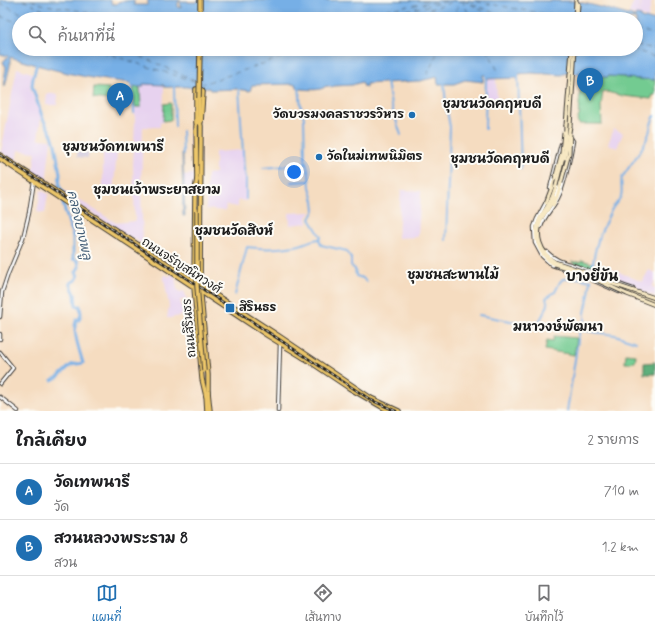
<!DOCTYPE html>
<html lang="th">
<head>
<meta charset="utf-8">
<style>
  :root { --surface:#fff; --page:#f2f2f2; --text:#202124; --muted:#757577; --line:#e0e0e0; --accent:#1f6fb2 }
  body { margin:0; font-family:Mynerve,"Playpen Sans Thai",sans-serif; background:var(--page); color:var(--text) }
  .you { position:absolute; left:294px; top:172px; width:14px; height:14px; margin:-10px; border:3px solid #fff; border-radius:50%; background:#1a73e8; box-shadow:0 0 0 6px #1a73e833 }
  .badge { display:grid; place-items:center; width:26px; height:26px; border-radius:50%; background:var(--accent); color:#fff; font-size:13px; font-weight:700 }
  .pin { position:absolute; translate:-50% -33px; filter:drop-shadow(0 1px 2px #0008) }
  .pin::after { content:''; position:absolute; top:21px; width:14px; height:12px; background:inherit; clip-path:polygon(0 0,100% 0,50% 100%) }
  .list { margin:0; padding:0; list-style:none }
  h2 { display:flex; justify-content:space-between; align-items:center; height:52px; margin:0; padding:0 16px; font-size:17px }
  h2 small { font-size:13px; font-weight:400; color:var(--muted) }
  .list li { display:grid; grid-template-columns:26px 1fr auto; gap:12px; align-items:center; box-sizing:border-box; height:56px; padding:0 16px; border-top:1px solid var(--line) }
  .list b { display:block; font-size:15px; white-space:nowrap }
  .list p { margin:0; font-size:13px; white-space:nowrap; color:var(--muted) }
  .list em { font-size:13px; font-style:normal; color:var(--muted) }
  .icon { flex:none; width:22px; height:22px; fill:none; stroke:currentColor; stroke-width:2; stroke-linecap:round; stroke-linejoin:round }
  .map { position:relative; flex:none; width:655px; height:411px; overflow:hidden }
  .search { position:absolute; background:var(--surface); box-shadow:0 2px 6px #0003; left:12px; right:12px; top:12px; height:44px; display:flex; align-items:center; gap:10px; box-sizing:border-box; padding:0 14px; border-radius:22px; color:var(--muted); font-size:15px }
  .sheet { height:164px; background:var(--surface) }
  nav { display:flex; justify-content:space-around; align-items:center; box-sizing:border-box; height:56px; border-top:1px solid var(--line); background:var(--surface); font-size:11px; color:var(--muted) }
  nav a { display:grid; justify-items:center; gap:2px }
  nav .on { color:var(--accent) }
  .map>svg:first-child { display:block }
  .built { fill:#e7d2ef }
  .industrial { fill:#c8bfd8 }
  .green { fill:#73cb91; stroke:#487456 }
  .forest { fill:#5eaf7b; stroke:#3d664c }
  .water { fill:#76afe6; stroke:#496681; fill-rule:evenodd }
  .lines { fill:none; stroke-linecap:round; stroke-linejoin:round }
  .canal { stroke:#76afe6; stroke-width:2 }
  .river { stroke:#76afe6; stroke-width:3 }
  .ferry { stroke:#445e77; stroke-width:1; stroke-dasharray:5 4; stroke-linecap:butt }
  .primary-tunnel { stroke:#cab69f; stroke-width:3.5; stroke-dasharray:3.5 2; stroke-linecap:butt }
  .tertiary-casing { stroke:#3d3935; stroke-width:4.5 }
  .secondary-casing { stroke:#3d3935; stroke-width:5 }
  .primary-casing { stroke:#3d3935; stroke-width:5.5 }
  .tertiary { stroke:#fff; stroke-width:2.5 }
  .secondary { stroke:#f7e8c3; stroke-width:3 }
  .primary { stroke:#ecc669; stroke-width:3.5 }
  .rail-casing { stroke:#1c1c1c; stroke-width:2.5 }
  .rail { stroke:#fdfcf7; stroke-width:1; stroke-dasharray:3; stroke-linecap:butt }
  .secondary-bridge-casing { stroke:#3d3935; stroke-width:5; stroke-linecap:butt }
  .primary-bridge-casing { stroke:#3d3935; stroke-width:5.5; stroke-linecap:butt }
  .secondary-bridge { stroke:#f7e8c3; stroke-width:3 }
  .primary-bridge { stroke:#ecc669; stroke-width:3.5 }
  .poi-dot { fill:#1f6fb2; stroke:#fdfcf7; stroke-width:1.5 }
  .labels { text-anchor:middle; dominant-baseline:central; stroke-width:4; stroke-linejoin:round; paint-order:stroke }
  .poi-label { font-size:12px; font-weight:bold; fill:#1c1c1c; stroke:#fdfcf7; text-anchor:start }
  .street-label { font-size:12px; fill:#1c1c1c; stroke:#fdfcf7 }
  .neighbourhood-label { font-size:13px; font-weight:bold; fill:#1c1c1c; stroke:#fdfcf7 }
  .water-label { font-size:13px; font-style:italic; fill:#445e77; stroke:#fdfcf7 }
  .quarter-label { font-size:14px; font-weight:bold; fill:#1c1c1c; stroke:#fdfcf7 }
</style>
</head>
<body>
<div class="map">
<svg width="655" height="411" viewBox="0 0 655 411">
  <rect width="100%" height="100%" fill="#fdfcf7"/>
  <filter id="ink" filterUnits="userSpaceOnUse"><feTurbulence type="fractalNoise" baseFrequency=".025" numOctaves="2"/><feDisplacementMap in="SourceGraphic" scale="8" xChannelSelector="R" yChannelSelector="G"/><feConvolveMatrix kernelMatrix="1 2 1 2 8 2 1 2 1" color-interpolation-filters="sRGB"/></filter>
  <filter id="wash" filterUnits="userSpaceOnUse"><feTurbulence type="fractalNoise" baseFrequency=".012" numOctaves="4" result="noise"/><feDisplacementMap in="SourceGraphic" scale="16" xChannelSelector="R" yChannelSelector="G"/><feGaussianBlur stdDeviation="0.9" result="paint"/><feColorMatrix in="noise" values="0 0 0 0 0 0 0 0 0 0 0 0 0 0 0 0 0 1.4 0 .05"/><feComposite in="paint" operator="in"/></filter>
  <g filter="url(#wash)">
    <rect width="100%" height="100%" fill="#f5dcc0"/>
    <g class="built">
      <polygon points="632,0 641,0 639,14 642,0 652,0 648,18 629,13 634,1"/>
      <polygon points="17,68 32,73 30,87 41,117 38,139 51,140 46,182 33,174 36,152 18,150 16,162 1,152"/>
      <polygon points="487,79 496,79 497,98 496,101 487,101"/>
      <polygon points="142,84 164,85 163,122 160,123 160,127 143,127 141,189 143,245 135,239 133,240 65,195 63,190 116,223 135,221 133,165 135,119 132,87 142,87"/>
      <polygon points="47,93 58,95 57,105 46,105"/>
      <rect x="190" y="120" width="5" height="32"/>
      <polygon points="614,129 623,133 617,148 608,144"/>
      <polygon points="242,150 246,181 246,201 238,200 238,207 226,205 225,211 206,209 207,174 215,173 215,152"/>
      <polygon points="103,151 117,153 113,192 103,192"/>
      <polygon points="193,174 193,194 184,194 184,175"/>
      <polygon points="41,190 48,194 45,213 37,212"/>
      <polygon points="401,190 421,191 418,236 417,237 398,238"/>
      <polygon points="311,212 307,217 308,223 290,225 289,213"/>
      <polygon points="612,269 642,282 649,270 655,273 655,281 652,287 655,288 655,296 609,280"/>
      <polygon points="165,274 169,277 171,274 175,276 177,289 180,292 184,291 187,299 180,300 184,315 170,318 167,318 169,306 164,278"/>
    </g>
    <polygon class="industrial" points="78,147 89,147 88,158 77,157"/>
    <g class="green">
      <polygon points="608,76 625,77 625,78 655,80 655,95 653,95 651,99 623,96 603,91 601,106 602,124 579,124 577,121 580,113 578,113 580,107 579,105 581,77 608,77"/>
      <polygon points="94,87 109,88 108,100 93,98"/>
      <polygon points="135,87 140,88 141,107 135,107 133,91"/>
      <polygon points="171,103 171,120 163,121 164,104"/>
      <polygon points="581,260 592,263 599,267 598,270 609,274 607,278 572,263 572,262 581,262"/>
      <polygon points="554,336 577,338 574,355 545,350 547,340 553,341"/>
      <polygon points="626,354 636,355 635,362 632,362 631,363 625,363"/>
    </g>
    <polygon class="forest" points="655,362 655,374 644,374 644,363"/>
    <g class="water">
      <path d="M0 0H110L112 4H117L118 2 134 0V5H147L148 0H180L178 2V7L181 8 180 1H188V2H197V0L574 1C593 5 610 9 628 15L629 14 634 16 632 17 634 18 636 15 641 16V18L644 19 645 18 655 21V80L625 78V77L608 76V77H581L580 75C575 73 566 72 562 75L532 73 518 74V78L487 79 485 75H483V82L465 80 454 84H438L437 77 420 81 366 84V88L364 87 362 82 352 85 334 86 333 87 326 86C320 92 307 89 298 89L296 84 252 85 250 91 237 89 210 90 209 88 193 89C189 85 172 88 164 87V85L143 84V87H132L131 83C123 82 115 81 107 80 74 76 42 67 10 57V66L5 87 3 86 6 67 3 62 8 56 0 54ZM19 19H636V49H19Z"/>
      <polygon points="182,153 183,153 185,216 183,216"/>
    </g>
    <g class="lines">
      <g class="canal">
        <polyline points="518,72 521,169"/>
        <polyline points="387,82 391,105 401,135"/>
        <polyline points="444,82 446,105 450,127 446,240"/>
        <polyline points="132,84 134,113"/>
        <polyline points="174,86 175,127"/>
        <polyline points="239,88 244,169 246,177 246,199"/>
        <polyline points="485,129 486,74"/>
        <polyline points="182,131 183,154"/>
        <polyline points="263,168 307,164"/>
        <polyline points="291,182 309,181"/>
        <polyline points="319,239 321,245 347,251 351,258 351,266 355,269 356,276 363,278 366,282"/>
        <path d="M592 273C594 247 600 232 612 209 615 204 619 201 621 196 623 190 620 183 622 178 630 164 642 152 648 136 651 129 650 122 655 116"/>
        <path d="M235 295 247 247C263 249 279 249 295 246 303 245 309 240 319 239L321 237 310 219 315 210 314 201 310 187 309 174 305 159 304 118 301 107 299 87"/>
        <polyline points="479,315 537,326 548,305 546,298 555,292 560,282 563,279 579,278 591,281"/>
        <polyline points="580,330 615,335 636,342"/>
        <polyline points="567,411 578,340 580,330 585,322 585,313 589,294 591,279"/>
      </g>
      <path class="river" d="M37 63 33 78 32 86 43 119 52 135 55 144 60 174 59 186 64 193 63 204 73 237V259L78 261 79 267 76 272 78 276 76 280 70 283 75 294 76 306H80L81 314 79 320 77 319C71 328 80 352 83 363L71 365 58 377 52 380"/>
      <g class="ferry">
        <polyline points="23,0 61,19"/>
        <polyline points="31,0 41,4 124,19"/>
        <polyline points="462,0 471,19"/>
        <polyline points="463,0 488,14 512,19"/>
        <polyline points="464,0 491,12 529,19"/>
        <polyline points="468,0 572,19"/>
        <polyline points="0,3 27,16 52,19"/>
        <polyline points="0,16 19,23"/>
        <polyline points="324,19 448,0"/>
        <polyline points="353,19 404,11 454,0"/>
        <polyline points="394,19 441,6 457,0"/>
        <polyline points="452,19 460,0"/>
        <polyline points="636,30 655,34"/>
        <polyline points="636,45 655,49"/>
        <polyline points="95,49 142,65 197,82"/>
        <polyline points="124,49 196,81"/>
        <polyline points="487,49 498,71"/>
        <polyline points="632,49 655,57"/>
        <polyline points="427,75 439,49"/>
        <polyline points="200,83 202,84 257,66 304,49"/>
      </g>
    </g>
  </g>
  <g filter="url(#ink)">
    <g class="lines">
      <g class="primary-tunnel">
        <polyline points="164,263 180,274"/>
        <polyline points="178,274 234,311"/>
      </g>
      <defs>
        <g id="tertiary">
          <polyline points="550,188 561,144"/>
          <polyline points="554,200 561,178"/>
          <polyline points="546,202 537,219 534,227 535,243 542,256 552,265 579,274 619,292"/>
          <path d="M541 227C544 216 553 208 558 198 565 184 570 158 573 141L569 135"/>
          <path d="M547 252C556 262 569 263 581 268 598 275 615 283 633 289"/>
          <polyline points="0,317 2,292 8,274 23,238 29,213 34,181"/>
          <polyline points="0,334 0,339"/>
          <polyline points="0,352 13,368 0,384"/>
          <polyline points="0,397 18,411"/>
          <polyline points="278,411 280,344"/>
        </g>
        <g id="secondary">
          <polyline points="575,19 576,0"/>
          <polyline points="577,19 578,4"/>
          <polyline points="566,125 572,49"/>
          <polyline points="570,126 575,49"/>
          <path d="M554 197C552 205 546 211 542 218 534 235 540 252 555 262"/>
          <polyline points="546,203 555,179"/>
          <polyline points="553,205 557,197 561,183"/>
          <path d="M554 264C539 255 532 237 539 220 542 213 547 208 550 201 553 197 554 191 556 186"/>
          <polyline points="621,290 655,302"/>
        </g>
        <g id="primary">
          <polyline points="200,19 200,0"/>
          <polyline points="199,98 199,116 201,126 200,285 208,375 208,393"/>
          <polyline points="196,123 196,89 202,90 203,92 201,122"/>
          <polyline points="0,155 279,336 371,398 399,411"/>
          <polyline points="0,159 268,336 304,358"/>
          <polyline points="197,179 195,190 194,287 202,379 206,396"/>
          <polyline points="197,181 196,126 199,117"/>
          <polyline points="303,357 349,388 389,411"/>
          <polyline points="208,392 210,411"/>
          <polyline points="206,394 207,411"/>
        </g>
      </defs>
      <use href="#tertiary" class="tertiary-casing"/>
      <use href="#secondary" class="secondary-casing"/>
      <use href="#primary" class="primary-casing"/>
      <use href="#tertiary" class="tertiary"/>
      <use href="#secondary" class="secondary"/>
      <use href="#primary" class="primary"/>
      <defs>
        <polyline id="rail" points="0,155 371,400 396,411"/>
      </defs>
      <use href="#rail" class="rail-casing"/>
      <use href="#rail" class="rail"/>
      <defs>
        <g id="secondary-bridge">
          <polyline points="565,158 570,126"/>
          <polyline points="555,179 562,152 564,132"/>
          <polyline points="561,183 569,153 570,134"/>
          <polyline points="556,186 565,149 566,125"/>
          <polyline points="555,262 579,270 610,283 655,298"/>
          <polyline points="554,264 579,272 627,294 655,305"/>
        </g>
        <g id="primary-bridge">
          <polyline points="199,98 200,49"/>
          <polyline points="197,211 197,286 204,371"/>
        </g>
      </defs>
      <use href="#secondary-bridge" class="secondary-bridge-casing"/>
      <use href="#primary-bridge" class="primary-bridge-casing"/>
      <use href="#secondary-bridge" class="secondary-bridge"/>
      <use href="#primary-bridge" class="primary-bridge"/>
    </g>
  </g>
  <g class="poi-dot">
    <circle cx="412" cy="115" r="4"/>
    <circle cx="319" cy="157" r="4"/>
    <rect x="225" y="303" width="10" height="10" rx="2"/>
  </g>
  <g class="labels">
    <g class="poi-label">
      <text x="404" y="115" text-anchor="end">วัดบวรมงคลราชวรวิหาร</text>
      <text x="327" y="157">วัดใหม่เทพนิมิตร</text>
      <text x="239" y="308">สิรินธร</text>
    </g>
    <g class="street-label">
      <text transform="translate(181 266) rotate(33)">ถนนจรัญสนิทวงศ์</text>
      <text transform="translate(190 328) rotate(-95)">ถนนสิรินธร</text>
    </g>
    <g class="neighbourhood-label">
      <text x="492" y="104">ชุมชนวัดคฤหบดี</text>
      <text x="113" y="147">ชุมชนวัดทเพนารี</text>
      <text x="500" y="159">ชุมชนวัดคฤหบดี</text>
      <text x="157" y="190">ชุมชนเจ้าพระยาสยาม</text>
      <text x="234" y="231">ชุมชนวัดสิงห์</text>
      <text x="453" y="275">ชุมชนสะพานไม้</text>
      <text x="558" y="327">มหาวงษ์พัฒนา</text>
    </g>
    <g class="water-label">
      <text transform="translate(79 225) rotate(77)">คลองบางพลู</text>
    </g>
    <g class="quarter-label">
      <text x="592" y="277">บางยี่ขัน</text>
    </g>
  </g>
</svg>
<div class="you"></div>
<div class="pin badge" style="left:120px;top:116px">A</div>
<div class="pin badge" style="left:590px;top:101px">B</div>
<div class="search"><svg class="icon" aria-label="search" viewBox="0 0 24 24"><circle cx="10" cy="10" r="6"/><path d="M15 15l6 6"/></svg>ค้นหาที่นี่</div>
</div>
<section class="sheet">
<h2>ใกล้เคียง<small>2 รายการ</small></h2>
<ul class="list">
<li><span class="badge">A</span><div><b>วัดเทพนารี</b><p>วัด</p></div><em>710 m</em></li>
<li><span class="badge">B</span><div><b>สวนหลวงพระราม 8</b><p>สวน</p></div><em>1.2 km</em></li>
</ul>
</section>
<nav>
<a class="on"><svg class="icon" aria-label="map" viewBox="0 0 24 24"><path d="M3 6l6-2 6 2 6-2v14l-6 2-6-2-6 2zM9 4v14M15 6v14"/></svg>แผนที่</a>
<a><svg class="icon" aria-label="directions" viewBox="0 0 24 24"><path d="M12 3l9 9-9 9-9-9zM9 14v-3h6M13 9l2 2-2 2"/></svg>เส้นทาง</a>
<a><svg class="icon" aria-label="saved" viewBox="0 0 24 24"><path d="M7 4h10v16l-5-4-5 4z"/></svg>บันทึกไว้</a>
</nav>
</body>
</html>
